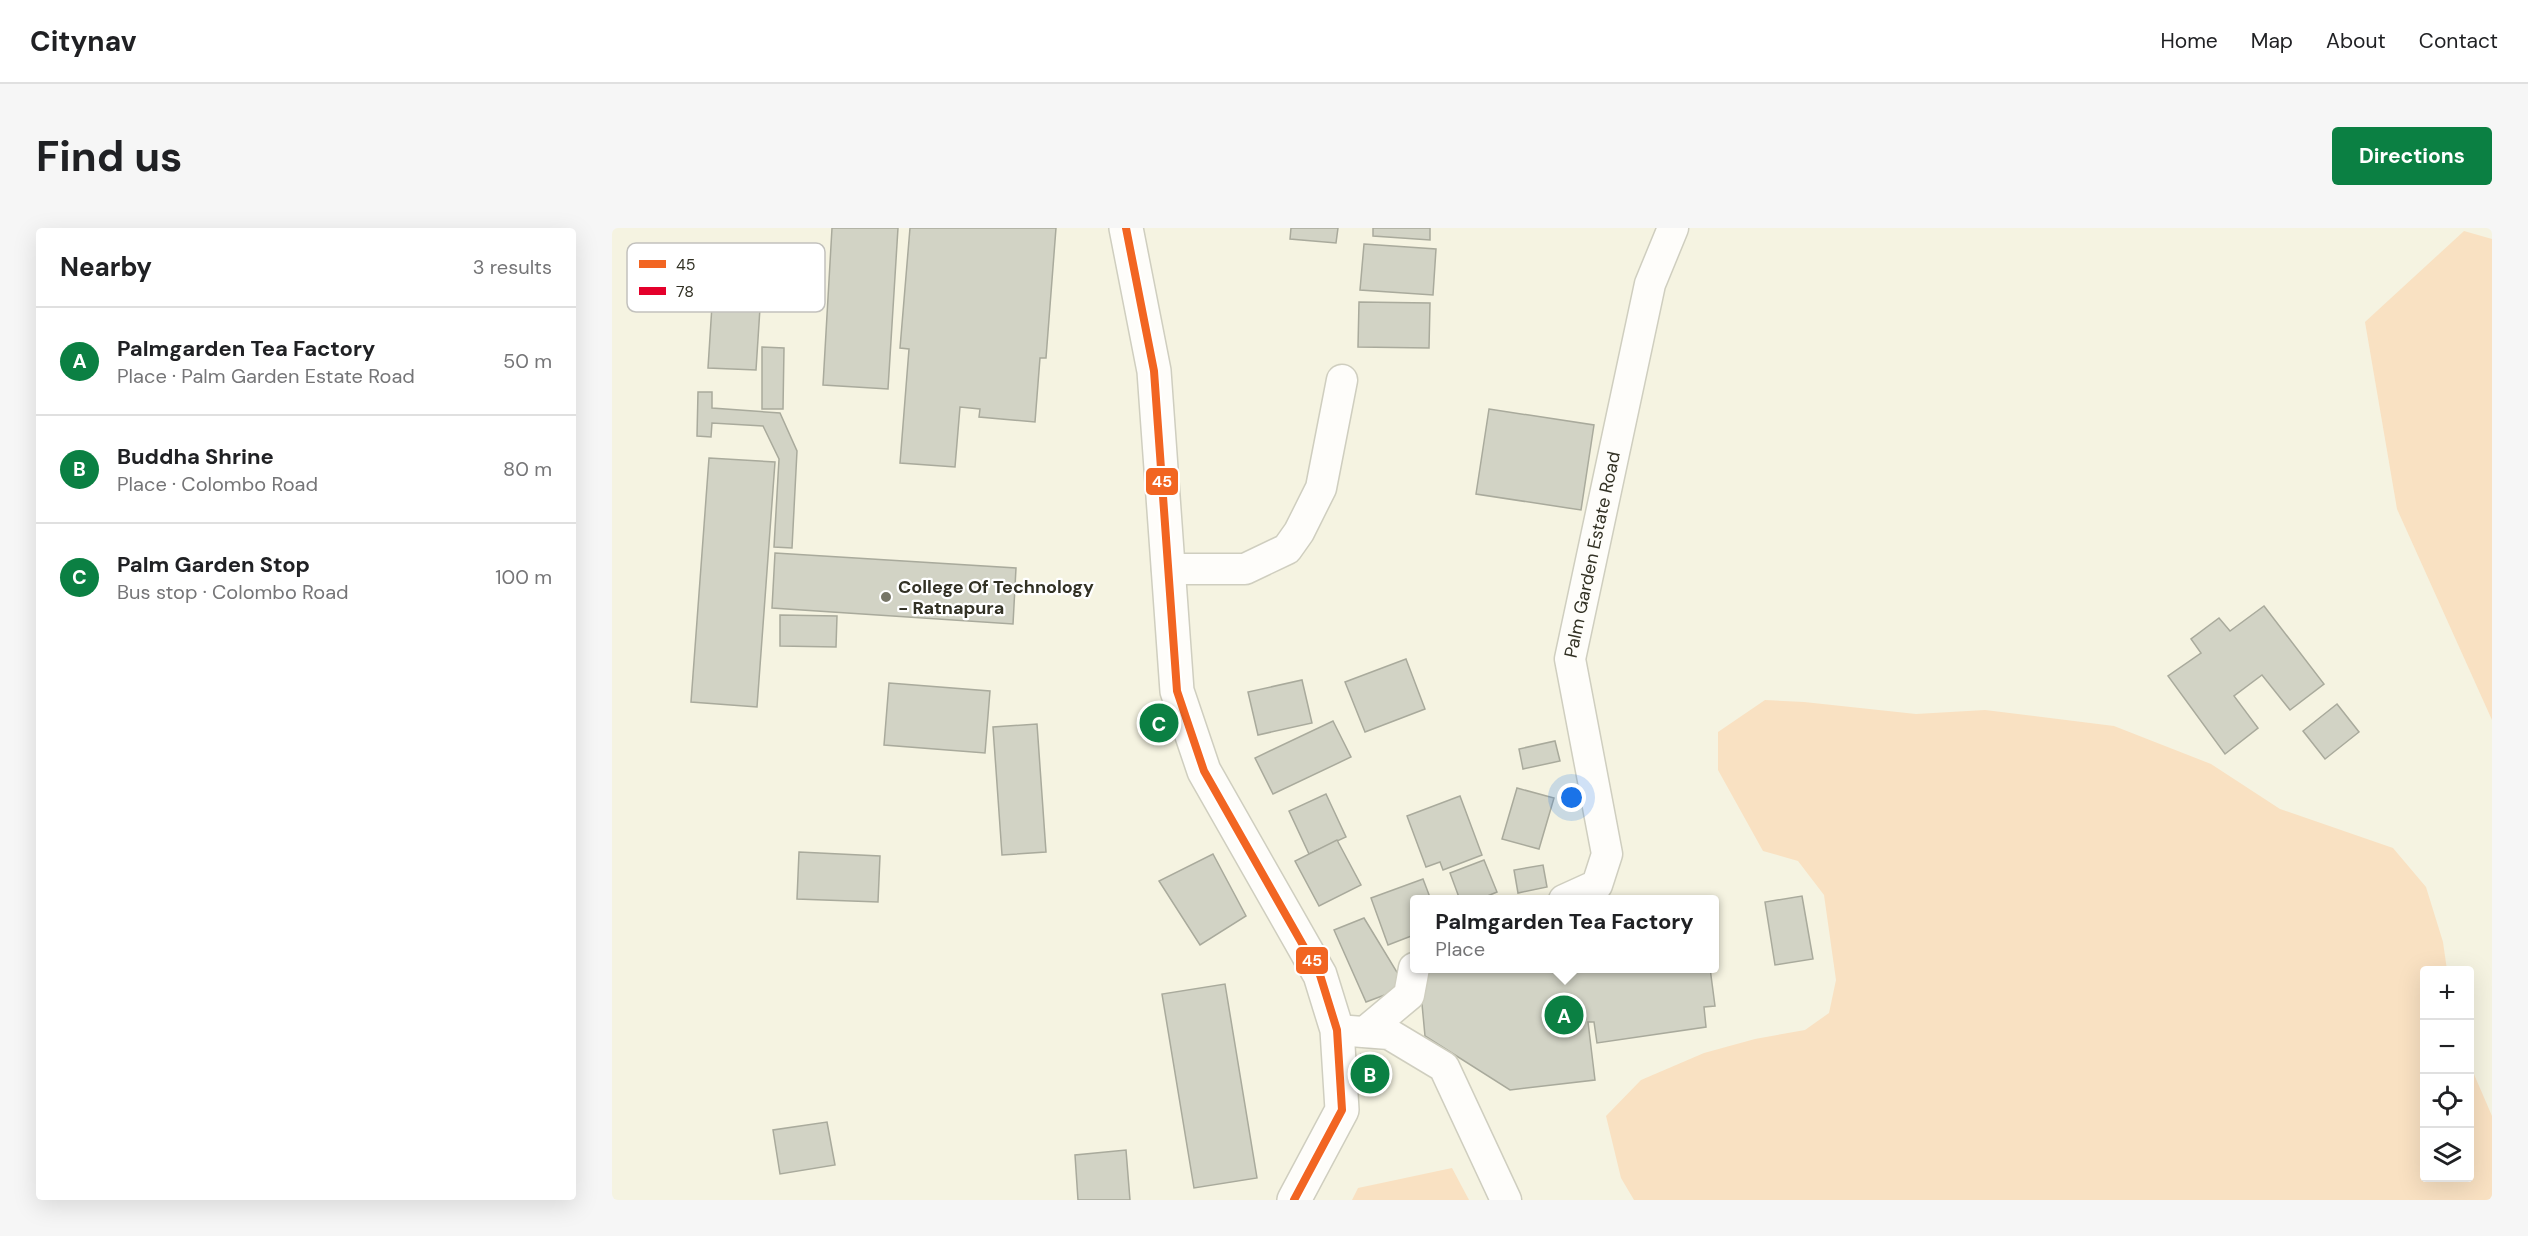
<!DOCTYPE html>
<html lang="en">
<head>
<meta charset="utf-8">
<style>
  :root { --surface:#fff; --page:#f6f6f6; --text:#202124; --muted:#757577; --line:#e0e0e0; --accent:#0b8043 }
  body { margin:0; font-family:"DM Sans",sans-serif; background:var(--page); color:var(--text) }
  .controls { position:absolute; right:18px; bottom:18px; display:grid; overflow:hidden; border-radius:6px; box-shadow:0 6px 24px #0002 }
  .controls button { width:54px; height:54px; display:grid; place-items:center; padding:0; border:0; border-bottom:2px solid var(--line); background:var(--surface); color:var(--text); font:30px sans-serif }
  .you { position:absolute; left:960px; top:570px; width:21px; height:21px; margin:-15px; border:4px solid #fff; border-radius:50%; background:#1a73e8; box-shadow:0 0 0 9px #1a73e833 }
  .badge { display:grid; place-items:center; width:39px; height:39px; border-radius:50%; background:var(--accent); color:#fff; font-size:20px; font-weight:700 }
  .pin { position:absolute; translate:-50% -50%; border:3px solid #fff; box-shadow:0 2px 6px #0006 }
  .popup { position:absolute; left:798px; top:667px; width:309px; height:78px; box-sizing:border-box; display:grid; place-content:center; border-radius:6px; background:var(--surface); filter:drop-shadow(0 2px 4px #0005); font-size:20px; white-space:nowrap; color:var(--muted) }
  .popup b { font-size:22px; color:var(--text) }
  .popup::after { content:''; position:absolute; left:50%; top:100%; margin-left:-12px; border:12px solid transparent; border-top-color:var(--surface) }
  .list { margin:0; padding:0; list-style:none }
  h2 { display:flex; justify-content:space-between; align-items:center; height:78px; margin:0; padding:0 24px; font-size:26px }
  h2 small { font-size:20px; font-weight:400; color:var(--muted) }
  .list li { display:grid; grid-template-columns:39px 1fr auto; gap:18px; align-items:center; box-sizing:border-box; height:108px; padding:0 24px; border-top:2px solid var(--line) }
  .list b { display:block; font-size:22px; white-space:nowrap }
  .list p { margin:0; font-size:20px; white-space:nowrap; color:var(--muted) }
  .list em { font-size:20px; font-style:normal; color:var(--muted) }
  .icon { flex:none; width:33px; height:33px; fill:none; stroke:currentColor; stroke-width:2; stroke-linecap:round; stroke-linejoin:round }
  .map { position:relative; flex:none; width:1880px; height:972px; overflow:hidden; border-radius:6px }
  header { display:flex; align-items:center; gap:36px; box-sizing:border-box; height:84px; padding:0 30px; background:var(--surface); border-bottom:2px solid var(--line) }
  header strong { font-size:28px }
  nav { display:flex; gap:33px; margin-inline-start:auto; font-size:21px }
  .intro { display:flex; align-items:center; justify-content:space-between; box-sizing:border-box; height:144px; padding:0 36px }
  h1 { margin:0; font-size:42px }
  .button { padding:15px 27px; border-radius:6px; background:var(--accent); color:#fff; font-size:21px; font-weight:700 }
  main { display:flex; gap:36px; padding:0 36px }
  aside { flex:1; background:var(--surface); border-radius:6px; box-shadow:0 6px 24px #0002 }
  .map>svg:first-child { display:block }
  .green { fill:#f9e1c2 }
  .building { fill:#d2d3c5; stroke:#a9aa9c; stroke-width:1.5 }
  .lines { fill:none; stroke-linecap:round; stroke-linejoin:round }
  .minor-casing { stroke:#cfcebf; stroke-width:33 }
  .trunk-casing { stroke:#cfcebf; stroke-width:36 }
  .minor { stroke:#fefdfa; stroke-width:30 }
  .trunk { stroke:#fefdfa; stroke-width:33 }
  .bus-1-casing { stroke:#fff; stroke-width:12 }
  .bus-1 { stroke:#f26522; stroke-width:8 }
  .poi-dot { fill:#767566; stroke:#fff; stroke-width:2 }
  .labels { text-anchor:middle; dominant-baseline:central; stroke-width:4.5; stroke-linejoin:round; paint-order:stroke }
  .street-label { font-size:18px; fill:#323124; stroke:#fff }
  .poi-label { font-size:18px; font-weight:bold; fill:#323124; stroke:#fff; text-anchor:start }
  .key { fill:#fff; stroke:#c2c1bd; stroke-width:1.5 }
  .key-label { font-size:16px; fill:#323124 }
  .line-badge { stroke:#fff; stroke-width:2 }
  .badge-label { font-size:16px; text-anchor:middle; font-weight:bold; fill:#fff }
</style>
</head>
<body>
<header>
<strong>Citynav</strong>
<nav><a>Home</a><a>Map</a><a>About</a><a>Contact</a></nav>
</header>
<div class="intro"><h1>Find us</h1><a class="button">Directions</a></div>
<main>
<aside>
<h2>Nearby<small>3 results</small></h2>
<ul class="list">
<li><span class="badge">A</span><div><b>Palmgarden Tea Factory</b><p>Place · Palm Garden Estate Road</p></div><em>50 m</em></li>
<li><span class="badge">B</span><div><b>Buddha Shrine</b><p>Place · Colombo Road</p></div><em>80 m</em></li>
<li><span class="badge">C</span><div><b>Palm Garden Stop</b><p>Bus stop · Colombo Road</p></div><em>100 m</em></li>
</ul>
</aside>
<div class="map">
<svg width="1880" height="972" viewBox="0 0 1880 972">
  <rect width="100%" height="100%" fill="#f5f3e1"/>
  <g class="green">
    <polygon points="1852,3 1880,11 1880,492 1785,281 1753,94"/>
    <polygon points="1153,472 1192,474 1304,486 1373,482 1502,498 1599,536 1668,581 1781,620 1814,659 1831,714 1835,742 1812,742 1812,950 1858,950 1858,837 1880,888 1880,972 1022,972 1009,950 994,888 1029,852 1092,825 1143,811 1193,802 1217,785 1224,752 1212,667 1186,633 1151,623 1106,542 1106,504"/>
    <polygon points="840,940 857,972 740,972 746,960"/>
  </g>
  <g class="building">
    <polygon points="220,0 286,0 276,161 211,157"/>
    <polygon points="298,0 444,0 434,130 428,130 423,194 367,189 368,181 348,179 343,239 288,235 297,121 288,120"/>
    <polygon points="679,0 726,0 724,15 678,11"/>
    <polygon points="761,0 818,0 818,12 761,8"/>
    <polygon points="752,16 824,21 821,67 748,62"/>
    <polygon points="102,46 150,49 144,142 96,140"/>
    <polygon points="747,74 818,75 817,120 746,119"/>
    <polygon points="150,119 172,120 171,181 150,181"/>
    <polygon points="86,164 100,164 100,180 168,185 185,223 180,320 162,319 167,231 151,198 100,195 99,209 85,208"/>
    <polygon points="877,181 982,197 969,282 864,266"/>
    <polygon points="97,230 163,234 145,479 79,474"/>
    <polygon points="163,325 404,340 401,396 160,380"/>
    <polygon points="1652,378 1712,456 1678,482 1650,447 1622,468 1646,500 1613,526 1556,448 1589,425 1579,411 1607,390 1618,403"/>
    <polygon points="168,387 225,388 224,419 168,418"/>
    <polygon points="794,431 813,481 753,504 733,454"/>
    <polygon points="690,452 700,495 646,507 636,464"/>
    <polygon points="277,455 378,463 373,525 272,517"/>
    <polygon points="1725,476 1747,504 1713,531 1691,503"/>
    <polygon points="721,493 739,529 661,566 643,530"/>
    <polygon points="425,496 434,624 390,627 381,499"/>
    <polygon points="943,513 948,533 911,541 907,521"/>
    <polygon points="905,560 942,570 927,621 890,611"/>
    <polygon points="714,566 734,609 697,626 677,583"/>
    <polygon points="848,568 870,627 831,642 828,634 814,639 795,588"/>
    <polygon points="725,612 749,657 707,678 683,633"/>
    <polygon points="187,624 268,628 266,674 185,671"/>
    <polygon points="601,626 634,688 588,717 547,653"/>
    <polygon points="872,632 885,664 866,672 848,672 838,645"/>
    <polygon points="931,637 935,659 906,665 902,642"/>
    <polygon points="811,651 819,672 802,672 802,707 776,717 759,670"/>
    <polygon points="1190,668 1201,731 1163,737 1153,674"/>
    <polygon points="752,690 794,759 754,774 722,702"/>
    <polygon points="838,740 1098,740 1103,778 1092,779 1094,799 985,815 982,794 976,794 983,852 898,862 813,808 807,744"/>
    <polygon points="613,756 645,950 582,960 550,766"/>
    <polygon points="749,826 756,829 768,827 773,854 750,861 747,849 739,842"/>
    <polygon points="215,894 223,937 168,946 161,902"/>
    <polygon points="514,922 518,972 466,972 463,927"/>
  </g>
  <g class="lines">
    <defs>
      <g id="minor">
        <polyline points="555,341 633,341 675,321 687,304 709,260 730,152"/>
        <path id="s1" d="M952 672 985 657 995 626 958 431 1038 56 1061 0"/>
        <polyline points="725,802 777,806 832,839 894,972"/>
        <polyline points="754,803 797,767 802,740"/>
      </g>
      <polyline id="trunk" points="514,0 542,143 565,463 592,543 708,747 725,802 730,882 682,972"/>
    </defs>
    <use href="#minor" class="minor-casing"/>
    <use href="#trunk" class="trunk-casing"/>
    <use href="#minor" class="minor"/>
    <use href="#trunk" class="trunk"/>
    <defs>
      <polyline id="bus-1" points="514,0 542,143 565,463 592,543 708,747 725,802 730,882 682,972"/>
    </defs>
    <use href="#bus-1" class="bus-1-casing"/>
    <use href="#bus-1" class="bus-1"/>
  </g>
  <circle class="poi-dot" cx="274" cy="369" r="6"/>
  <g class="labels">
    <g class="street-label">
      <text stroke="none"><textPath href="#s1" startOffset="374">Palm Garden Estate Road</textPath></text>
    </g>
    <g class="poi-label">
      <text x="286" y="359">College Of Technology<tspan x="286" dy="21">- Ratnapura</tspan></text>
    </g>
  </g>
  <rect x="15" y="15" width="198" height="69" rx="9" class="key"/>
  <rect x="27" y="32" width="27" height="8" fill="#f26522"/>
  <rect x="27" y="59" width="27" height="8" fill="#e4002b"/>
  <g class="key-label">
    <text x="64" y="42">45</text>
    <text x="64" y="69">78</text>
  </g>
  <g class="line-badge">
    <rect x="533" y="239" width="34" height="29" rx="6" fill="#f26522"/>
    <rect x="683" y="718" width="34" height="29" rx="6" fill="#f26522"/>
  </g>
  <g class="badge-label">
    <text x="550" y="259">45</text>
    <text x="700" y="738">45</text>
  </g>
</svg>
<div class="controls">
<button>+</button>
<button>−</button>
<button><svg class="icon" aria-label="locate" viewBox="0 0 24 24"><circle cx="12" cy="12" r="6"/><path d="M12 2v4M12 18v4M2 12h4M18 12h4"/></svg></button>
<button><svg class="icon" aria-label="layers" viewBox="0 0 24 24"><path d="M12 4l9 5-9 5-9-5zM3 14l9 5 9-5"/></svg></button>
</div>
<div class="you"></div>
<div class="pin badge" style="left:952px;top:787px">A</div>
<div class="popup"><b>Palmgarden Tea Factory</b>Place</div>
<div class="pin badge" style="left:758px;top:846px">B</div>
<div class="pin badge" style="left:547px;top:495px">C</div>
</div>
</main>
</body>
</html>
